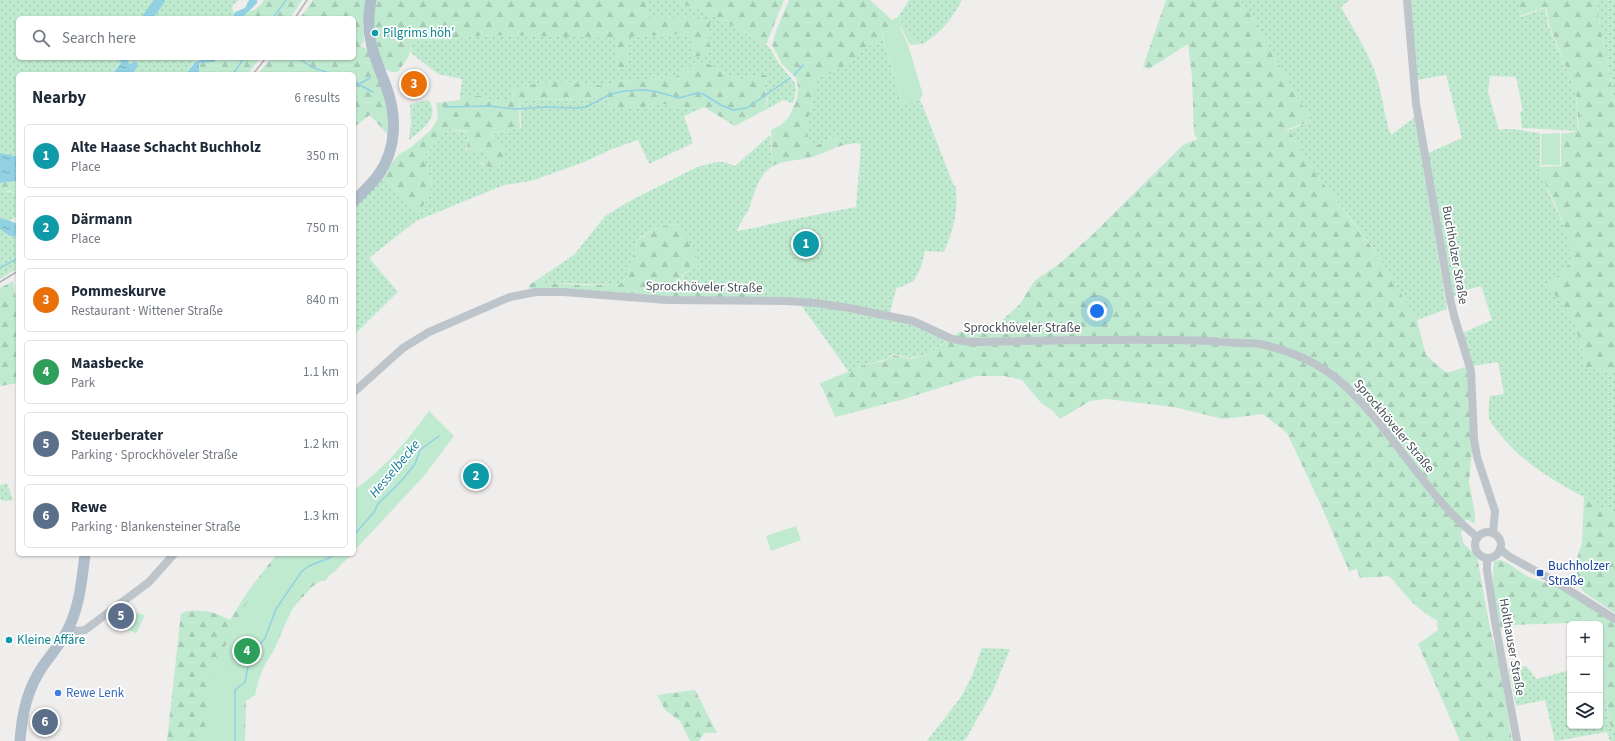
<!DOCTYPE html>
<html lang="en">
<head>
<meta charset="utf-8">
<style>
  :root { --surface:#fff; --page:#f2f2f3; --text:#1f2937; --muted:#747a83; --line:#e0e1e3; --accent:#d93025 }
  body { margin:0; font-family:"Source Sans 3",sans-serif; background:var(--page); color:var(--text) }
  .controls { position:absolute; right:12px; bottom:12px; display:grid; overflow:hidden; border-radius:6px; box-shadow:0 1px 3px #0004 }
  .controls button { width:36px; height:36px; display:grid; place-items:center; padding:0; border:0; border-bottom:1px solid var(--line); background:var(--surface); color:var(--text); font:20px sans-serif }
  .you { position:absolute; left:1097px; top:311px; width:14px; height:14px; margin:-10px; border:3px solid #fff; border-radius:50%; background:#1a73e8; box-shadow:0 0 0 6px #1a73e833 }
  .badge { display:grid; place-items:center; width:26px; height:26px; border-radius:50%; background:var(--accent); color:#fff; font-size:13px; font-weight:700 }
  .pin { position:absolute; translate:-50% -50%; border:2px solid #fff; box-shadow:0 1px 4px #0006 }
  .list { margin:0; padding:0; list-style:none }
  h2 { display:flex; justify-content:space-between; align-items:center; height:52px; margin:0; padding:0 16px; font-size:17px }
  h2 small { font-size:13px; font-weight:400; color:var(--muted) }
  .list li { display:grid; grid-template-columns:26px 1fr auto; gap:12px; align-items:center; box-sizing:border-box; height:64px; margin:0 8px 8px; padding:0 8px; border:1px solid var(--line); border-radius:6px }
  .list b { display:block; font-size:15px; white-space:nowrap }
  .list p { margin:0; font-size:13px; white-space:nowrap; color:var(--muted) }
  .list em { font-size:13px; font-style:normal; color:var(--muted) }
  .icon { flex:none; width:22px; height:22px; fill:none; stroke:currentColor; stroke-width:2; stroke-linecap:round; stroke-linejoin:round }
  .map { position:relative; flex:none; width:1615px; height:741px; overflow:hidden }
  .search { position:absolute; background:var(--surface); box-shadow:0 1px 3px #0004; left:16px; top:16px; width:340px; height:44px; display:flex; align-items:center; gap:10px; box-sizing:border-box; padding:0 14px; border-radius:6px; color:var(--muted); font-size:15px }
  .panel { position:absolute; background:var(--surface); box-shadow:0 1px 3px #0004; left:16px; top:72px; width:340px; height:484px; border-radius:6px }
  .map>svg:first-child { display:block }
  .grass { fill:url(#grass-dots) }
  .forest { fill:url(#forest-firs) }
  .green { fill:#c0ead0 }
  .water { fill:url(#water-ripples) }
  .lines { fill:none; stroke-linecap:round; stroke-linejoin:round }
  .stream { stroke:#91d1e2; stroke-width:1.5 }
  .river { stroke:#91d1e2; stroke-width:10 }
  .minor { stroke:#bdc5cb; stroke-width:8 }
  .major { stroke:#b0bdca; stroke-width:11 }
  .rail { stroke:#b0b3b7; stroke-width:1.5 }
  .culture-dot { fill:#0f9aa8; stroke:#fff; stroke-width:1.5 }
  .transit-dot { fill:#1a4fb4; stroke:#fff; stroke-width:1.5 }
  .shop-dot { fill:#3f7fe0; stroke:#fff; stroke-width:1.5 }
  .labels { text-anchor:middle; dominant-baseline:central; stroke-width:3.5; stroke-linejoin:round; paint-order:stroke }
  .culture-label { font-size:13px; fill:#0d838f; stroke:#fff; text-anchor:start }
  .street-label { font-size:13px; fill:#485159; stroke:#fff }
  .transit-label { font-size:13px; fill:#164399; stroke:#fff; text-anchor:start }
  .shop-label { font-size:13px; fill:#366cbe; stroke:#fff; text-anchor:start }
  .water-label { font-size:14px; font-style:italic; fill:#1a7e99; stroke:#fff }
</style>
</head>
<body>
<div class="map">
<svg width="1615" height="741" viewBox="0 0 1615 741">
  <defs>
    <pattern id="grass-dots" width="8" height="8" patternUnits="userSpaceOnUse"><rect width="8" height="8" fill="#c0ead0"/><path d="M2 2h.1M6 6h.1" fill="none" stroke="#a6cab5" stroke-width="1.8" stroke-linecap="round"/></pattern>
    <pattern id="forest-firs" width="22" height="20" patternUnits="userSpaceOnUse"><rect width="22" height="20" fill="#c0ead0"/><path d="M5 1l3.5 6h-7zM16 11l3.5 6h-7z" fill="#a6cab5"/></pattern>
    <pattern id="water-ripples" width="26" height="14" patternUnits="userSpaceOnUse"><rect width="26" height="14" fill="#91d1e2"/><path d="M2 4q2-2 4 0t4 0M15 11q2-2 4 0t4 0" fill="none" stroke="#78acba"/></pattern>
  </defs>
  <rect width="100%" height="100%" fill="#f0eded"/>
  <g class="grass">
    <polygon points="0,0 239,0 232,6 234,14 232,18 18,18 18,58 118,58 121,63 111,74 18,74 18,154 14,156 0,153"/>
    <polygon points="648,0 675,0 721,19 769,47 780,65 795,83 796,90 793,103 783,100 765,110 768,100 764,88 768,76 761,74 739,80 705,62 697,62 675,77 620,81 603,86 587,83 558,82 538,83 522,87 514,87 512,100 490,100 486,96 460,96 462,79 438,74 411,53 411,42 493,35 607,37 616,38 618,71 627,65 626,37 679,34 690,37 696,18 646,18"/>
    <path d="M909 0H962C951 20 943 31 923 44L913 41 898 17Z"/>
    <path d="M1240 0H1349L1341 7C1354 30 1369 53 1377 78 1383 97 1384 117 1391 135L1415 117 1447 309 1420 319 1417 321 1371 245 1314 171 1289 130 1311 121 1249 12Z"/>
    <path d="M1410 0H1519L1520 17 1545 8 1548 25 1576 92 1578 131 1522 128 1520 112 1523 111 1516 77 1490 76 1488 92 1499 130C1513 127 1526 132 1540 133V173L1563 224 1571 248 1572 261 1549 286 1573 318 1583 352 1585 368 1615 372V515C1574 490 1529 472 1499 433 1496 429 1490 423 1489 418 1488 411 1489 403 1490 396L1504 394 1498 362 1473 366 1463 333 1492 320 1482 288 1480 286 1467 290 1453 297 1428 153 1462 138 1446 75 1417 80Z"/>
    <polygon points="1597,0 1615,0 1615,103 1598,15"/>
    <path d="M883 38 902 104 920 99 954 186H956C958 214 954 227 944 252L925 251 921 267 914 281 896 289 890 313 755 299 756 289 683 283V275L701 264 677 224 657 227 638 239 626 278 619 285C594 284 569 284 544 283L543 276 574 255 605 216 628 202 697 167 716 162H724L735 166 770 135 772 159 775 165C757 174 755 194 748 211 744 217 740 224 737 230L738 231C778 223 817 214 856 207L861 145 857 143 844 145 832 136 826 141 815 145 810 143 806 128 817 81 819 78 857 57 871 44Z"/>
    <polygon points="127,58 206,58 195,61 186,74 132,74 137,68 138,63 136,62 129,64"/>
    <polygon points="607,96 611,109 630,109 665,104 679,109 704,107 684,116 693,143 649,164 638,140 612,149 584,162 531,181 504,185 416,221 369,258 398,292 354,335 354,208 384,177 418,213 430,196 430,188 432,184 423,157 448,130 468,132 466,150 475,151 483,149 491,155 480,163 490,168 500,163 505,151 492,140 494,132 521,128 520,100 588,99"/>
    <path d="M428 100C442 116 421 131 409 140L411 123 410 104Z"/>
    <polygon points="8,192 18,193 18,216 9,221 0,218 0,193 6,193"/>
    <polygon points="18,228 18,268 0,279 0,229 8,235 15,237 15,230"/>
    <polygon points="801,305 827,308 912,324 948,340 927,355 910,358 893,354 884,360 866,364 849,372"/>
    <polygon points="7,483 13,500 5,501 0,499 0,485"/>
    <polygon points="982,648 1010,649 993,691 967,737 963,741 927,741 961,697 972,676"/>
    <polygon points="1526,666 1537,679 1570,670 1570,726 1600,726 1600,667 1611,728 1615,728 1615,741 1610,741 1607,732 1555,741 1545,700 1516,706 1509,669"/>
  </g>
  <g class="forest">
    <path d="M264 0H302L290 18H242L250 11C257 10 260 6 264 0Z"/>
    <path d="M313 0H368L363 23 364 42 361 44 362 47 365 48 370 53C381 83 390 102 388 135L370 115 354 127V74H258L271 58H354V18H300Z"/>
    <path d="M374 0H648L646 18H696L710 23 709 55 693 57 690 37 679 34 627 37V65L618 71 616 38 493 35 411 42C411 57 406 60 398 72H392L382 68C375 49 370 20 374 0Z"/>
    <polygon points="674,0 784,0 766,45 721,19"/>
    <path d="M789 0H870L892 20 898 17 913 41 923 44 910 45 901 27 882 33 883 38 871 44 857 57 843 67 819 78 817 81 806 128 810 143 816 145 826 141 833 136 844 145C835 147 827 152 818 155 804 161 789 159 775 165L772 159 771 130 781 125 789 117 797 98 798 88 797 79 782 64 772 45 776 31Z"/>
    <path d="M1166 0H1240L1249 12 1311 121 1285 130H1289L1314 171 1371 246 1395 284 1417 321 1426 355 1439 367 1447 373 1468 366 1472 450 1469 482 1475 514V524L1466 519 1461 533 1464 544 1477 556 1490 629 1499 663 1512 741H1460L1418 644 1438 630 1437 620C1417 611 1403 592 1389 576L1360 578 1357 569 1349 571 1320 503 1287 433 1263 414 1223 419 1174 407 1106 399 1090 401 1060 419 1052 410 1042 404 1022 380 1004 376H977L901 400 835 417 820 383 867 364 884 361 893 355 911 359 927 355 960 332 971 333 993 331 997 325 1020 304 1035 280 1058 265 1092 235 1183 145 1198 139 1194 134 1192 78 1188 44 1149 69 1143 67Z"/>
    <path d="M1519 0H1597L1598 15 1615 104V372L1585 368 1583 352 1573 319 1548 286 1572 261C1569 230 1554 201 1540 173V167L1561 166V134L1579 131 1576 92 1549 25 1546 7 1520 16Z"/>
    <polygon points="229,58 260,58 248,74 199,74 199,63 227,59"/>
    <polygon points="697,62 705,62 739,80 761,74 768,76 764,88 767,100 765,110 735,126 704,107 679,109 665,104 630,109 611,109 607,96 588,99 520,100 519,115 520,128 493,132 492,140 505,151 500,163 490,168 480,162 491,155 483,149 475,151 467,150 468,131 448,130 423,157 432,184 430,189 430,196 418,213 384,177 393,161 399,154 410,148 431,130 438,118 436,103 460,100 460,96 486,96 490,100 512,100 514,87 522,87 538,83 558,82 587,83 603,86 620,81 675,77"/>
    <polygon points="18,181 18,193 8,191 6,193 0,193 0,183"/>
    <polygon points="678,224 701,264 682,275 683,283 756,289 755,298 681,298 529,290 529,285 543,276 544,283 580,285 619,285 626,278 638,240 657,227"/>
    <polygon points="13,281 18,313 18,383 0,386 0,288"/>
    <polygon points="1584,496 1615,515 1615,613 1585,593 1581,589 1575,564 1582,543"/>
    <path d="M277 554H352L334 572 313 586 291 610 275 648 260 673 255 695 246 701 245 741H167L181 613C200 608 213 611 230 620L248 591Z"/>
    <path d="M1501 560C1511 564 1518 571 1527 576 1536 581 1548 582 1557 586 1577 597 1596 611 1615 623V728H1611L1600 667V624H1570V632L1568 623 1512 625 1500 629C1496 606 1491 584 1494 561Z"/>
    <polygon points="695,690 717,733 704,733 699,741 690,741 680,721 665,710 657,695"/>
  </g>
  <g class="green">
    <path d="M900 27C911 48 915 71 923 94L920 99 902 104 882 33Z"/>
    <polygon points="1560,133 1560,165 1541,165 1541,134"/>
    <path d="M429 411 454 436 423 477 354 551V490C384 469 407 441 429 411Z"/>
    <polygon points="796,526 801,540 771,551 766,536"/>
    <polygon points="279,554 351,554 334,570 325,581 316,580 301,596 292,610 281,633 268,656 255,690 252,694 245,696 243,701 244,741 207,741 209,733 205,731 211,674 246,604"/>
    <polygon points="138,613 145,615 136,634 126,628 135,614"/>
  </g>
  <g class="water">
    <polygon points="249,0 257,0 257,3 242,18 232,18 235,12 245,8"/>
    <polygon points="118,58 127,58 129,64 136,62 138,63 137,68 132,74 112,74 121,63"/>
    <polygon points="206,58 217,58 214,62 199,63 199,74 186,74 195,62"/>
    <polygon points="0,153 14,156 18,155 18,181 0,183"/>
    <polygon points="0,218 11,221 17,224 18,223 15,237 8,235 0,229"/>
  </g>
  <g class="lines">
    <g class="stream">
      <polyline points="273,18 286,0"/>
      <polyline points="299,58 311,67 329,73"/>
      <polyline points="233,74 244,58"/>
      <polyline points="794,75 803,65"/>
      <polyline points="354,82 373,92"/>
      <polyline points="359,84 370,78"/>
      <polyline points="445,107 488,106 515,109 545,107 577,108 586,107 611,94 625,91 642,90 654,91 679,98 697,93 703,94 721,105 733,110 747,108 790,78"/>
      <polyline points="0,268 18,258"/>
      <polyline points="354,535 374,512 378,504 402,480 415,464 420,450 439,436"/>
      <polyline points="235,741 235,690 245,682 250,656 265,638 276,609 302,571 309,566 329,558 334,554"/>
    </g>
    <polyline class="river" points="147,18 160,0"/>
    <g class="minor">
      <polyline points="1407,0 1416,104 1420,126 1450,299 1455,319 1471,371 1474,439 1477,457 1495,511 1493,533"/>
      <path d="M354 392 403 348 429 332 510 297 536 292H563L667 300 787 301 816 303 849 308 913 321 952 339 970 342C1037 341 1103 339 1170 340 1193 340 1216 341 1239 343 1246 343 1254 343 1260 344 1290 350 1322 364 1344 385 1394 431 1424 494 1477 537"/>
      <circle cx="1488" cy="545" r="13"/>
      <polyline points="1500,549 1510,557 1556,582 1615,619"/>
      <polyline points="1487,558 1487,570 1495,622 1517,741"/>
      <polyline points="69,627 76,631 85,630 149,582 174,554"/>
    </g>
    <g class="major">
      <path d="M354 201C362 193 372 184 379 174 397 148 397 115 386 86 374 56 364 33 371 0"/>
      <path d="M20 741C22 714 27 689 43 666 52 653 64 640 70 625 80 603 82 578 85 554"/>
    </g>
    <g class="rail">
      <polyline points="295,18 307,0"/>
      <polyline points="253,74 266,58"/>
      <polyline points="0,282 18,271"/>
    </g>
  </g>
  <g class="culture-dot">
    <circle cx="375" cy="33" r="4"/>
    <circle cx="9" cy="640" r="4"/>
  </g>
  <rect class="transit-dot" x="1536" y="569" width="8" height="8" rx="2"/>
  <circle class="shop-dot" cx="58" cy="693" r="4"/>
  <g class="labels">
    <g class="culture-label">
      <text x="383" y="33">Pilgrims höh'</text>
      <text x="17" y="640">Kleine Affäre</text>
    </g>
    <g class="street-label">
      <text transform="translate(1455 255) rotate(80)">Buchholzer Straße</text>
      <text transform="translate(704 287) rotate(1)">Sprockhöveler Straße</text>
      <text x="1022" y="328">Sprockhöveler Straße</text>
      <text transform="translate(1394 426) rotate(50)">Sprockhöveler Straße</text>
      <text transform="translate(1512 647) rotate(80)">Holthauser Straße</text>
    </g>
    <g class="transit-label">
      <text x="1548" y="566">Buchholzer<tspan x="1548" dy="15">Straße</tspan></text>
    </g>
    <g class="shop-label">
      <text x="66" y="693">Rewe Lenk</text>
    </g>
    <g class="water-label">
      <text transform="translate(395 469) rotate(-50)">Hesselbecke</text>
    </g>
  </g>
</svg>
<div class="controls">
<button>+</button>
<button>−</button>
<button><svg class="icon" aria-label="layers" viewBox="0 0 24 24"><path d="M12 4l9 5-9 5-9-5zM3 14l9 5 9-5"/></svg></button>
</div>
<div class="you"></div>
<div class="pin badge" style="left:806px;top:244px;background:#0f9aa8">1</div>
<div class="pin badge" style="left:476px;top:476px;background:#0f9aa8">2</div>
<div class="pin badge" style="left:414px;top:84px;background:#e8710a">3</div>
<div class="pin badge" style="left:247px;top:651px;background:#2e9e5b">4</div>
<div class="pin badge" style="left:121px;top:616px;background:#5c6f8a">5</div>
<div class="pin badge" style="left:45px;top:722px;background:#5c6f8a">6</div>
<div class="search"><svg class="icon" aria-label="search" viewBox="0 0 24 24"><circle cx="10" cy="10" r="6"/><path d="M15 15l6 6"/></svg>Search here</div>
<section class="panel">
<h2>Nearby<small>6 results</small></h2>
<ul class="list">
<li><span class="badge" style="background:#0f9aa8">1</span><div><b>Alte Haase Schacht Buchholz</b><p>Place</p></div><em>350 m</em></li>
<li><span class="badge" style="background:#0f9aa8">2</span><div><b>Därmann</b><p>Place</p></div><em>750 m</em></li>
<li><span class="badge" style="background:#e8710a">3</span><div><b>Pommeskurve</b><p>Restaurant · Wittener Straße</p></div><em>840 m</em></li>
<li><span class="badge" style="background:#2e9e5b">4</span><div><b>Maasbecke</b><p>Park</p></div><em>1.1 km</em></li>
<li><span class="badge" style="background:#5c6f8a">5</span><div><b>Steuerberater</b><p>Parking · Sprockhöveler Straße</p></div><em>1.2 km</em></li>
<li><span class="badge" style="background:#5c6f8a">6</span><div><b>Rewe</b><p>Parking · Blankensteiner Straße</p></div><em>1.3 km</em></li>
</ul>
</section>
</div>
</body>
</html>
